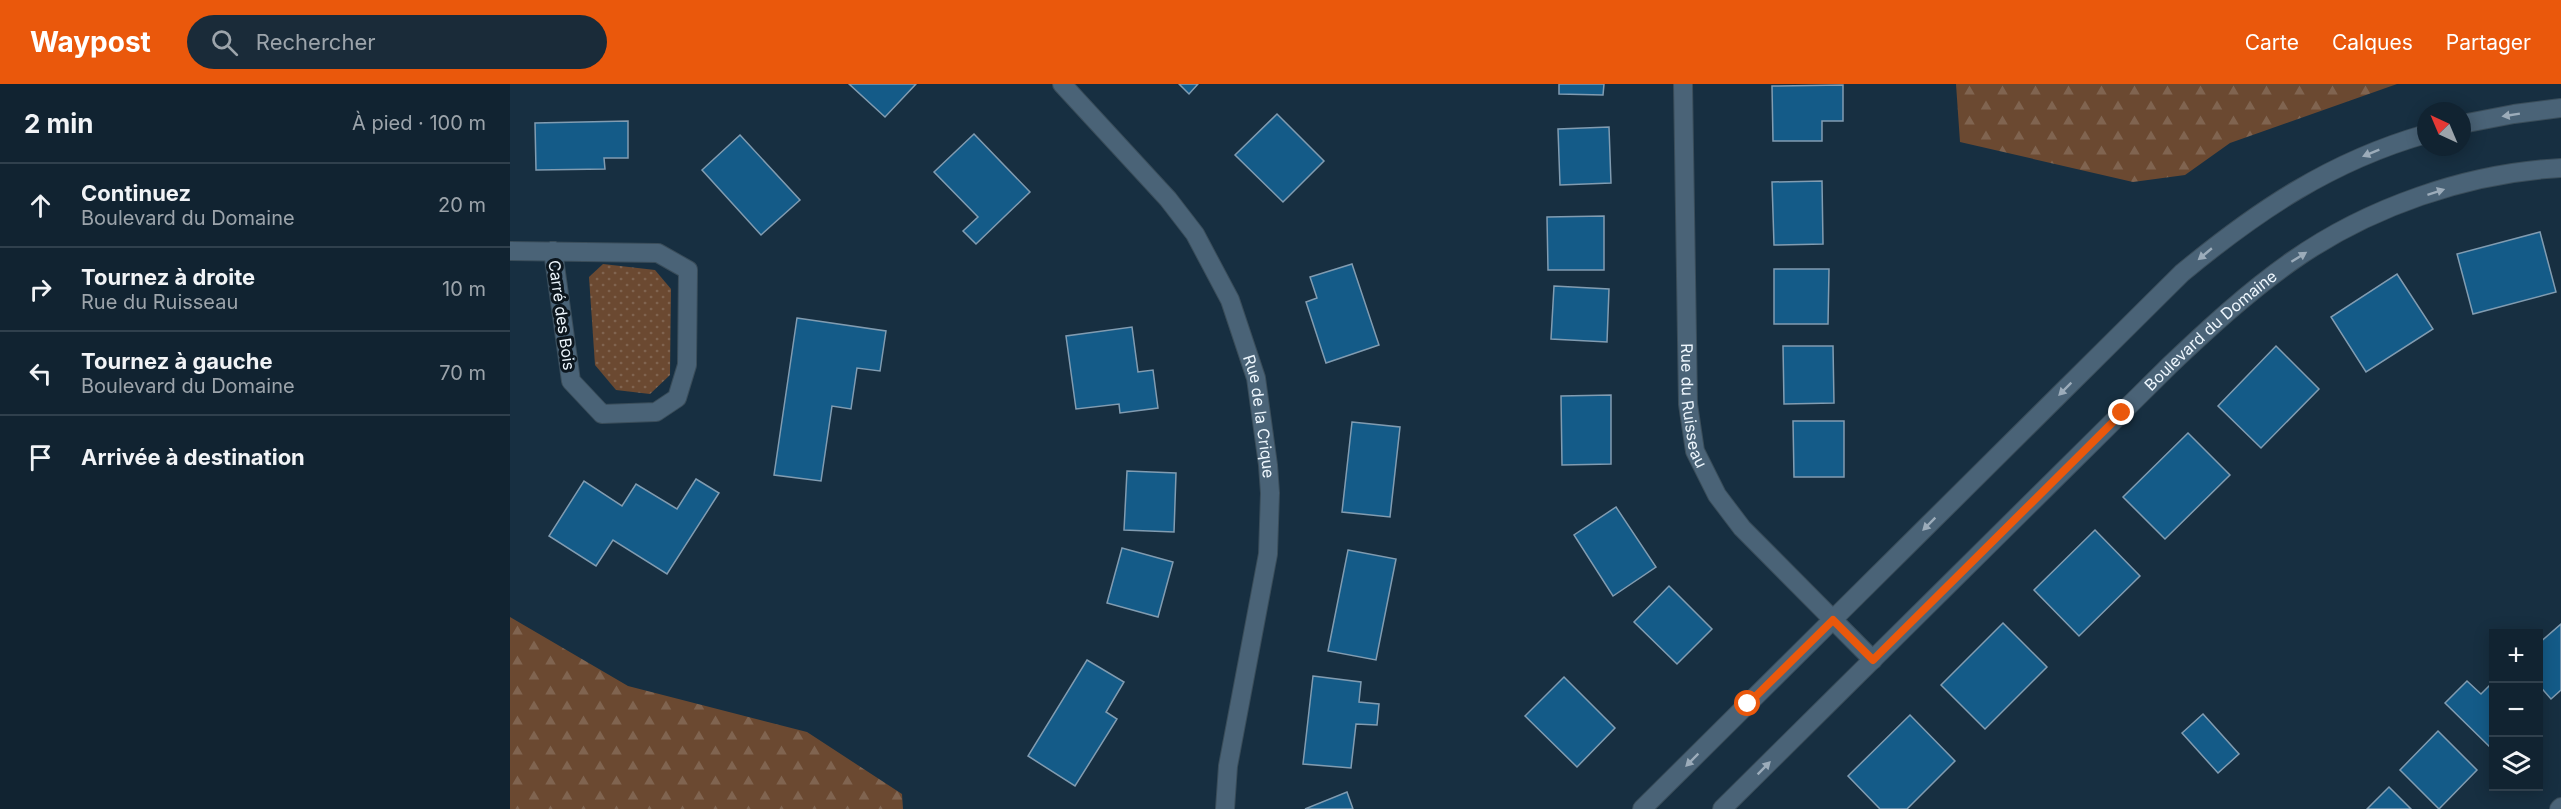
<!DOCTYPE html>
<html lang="fr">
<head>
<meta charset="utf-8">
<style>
  :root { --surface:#112331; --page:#1a2b39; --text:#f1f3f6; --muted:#9ca4ab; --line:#30404d; --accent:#ea580c }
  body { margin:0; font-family:Inter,sans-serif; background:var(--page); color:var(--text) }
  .controls { position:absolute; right:18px; bottom:18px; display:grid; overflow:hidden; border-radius:0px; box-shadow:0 3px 15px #0003 }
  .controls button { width:54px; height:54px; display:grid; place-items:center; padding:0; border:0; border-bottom:2px solid var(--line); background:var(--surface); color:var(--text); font:30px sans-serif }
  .compass { position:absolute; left:1907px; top:18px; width:54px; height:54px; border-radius:50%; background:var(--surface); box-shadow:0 3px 15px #0003; rotate:316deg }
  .stop { position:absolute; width:18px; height:18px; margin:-14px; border:4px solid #ea580c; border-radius:50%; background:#fff }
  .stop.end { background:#ea580c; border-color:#fff; box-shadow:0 2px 6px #0008 }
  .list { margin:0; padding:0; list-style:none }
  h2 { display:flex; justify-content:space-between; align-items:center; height:78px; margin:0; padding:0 24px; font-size:26px }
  h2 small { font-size:20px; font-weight:400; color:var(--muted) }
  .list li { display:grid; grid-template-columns:39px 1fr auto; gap:18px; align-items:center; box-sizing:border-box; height:84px; padding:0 24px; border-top:2px solid var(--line) }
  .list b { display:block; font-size:22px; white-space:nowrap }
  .list p { margin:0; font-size:20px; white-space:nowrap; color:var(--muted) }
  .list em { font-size:20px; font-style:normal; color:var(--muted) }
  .icon { flex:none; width:33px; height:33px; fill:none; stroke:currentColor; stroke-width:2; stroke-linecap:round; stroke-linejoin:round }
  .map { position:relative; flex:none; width:2051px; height:725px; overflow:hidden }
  header { display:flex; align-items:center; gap:36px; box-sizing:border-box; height:84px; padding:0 30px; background:var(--accent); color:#fff }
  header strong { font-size:28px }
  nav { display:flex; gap:33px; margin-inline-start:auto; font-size:21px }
  .search { width:420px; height:54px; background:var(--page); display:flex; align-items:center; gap:15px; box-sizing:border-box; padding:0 21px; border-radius:33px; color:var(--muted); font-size:22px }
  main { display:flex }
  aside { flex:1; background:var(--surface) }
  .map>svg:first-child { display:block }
  .grass { fill:url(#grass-dots) }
  .forest { fill:url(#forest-firs) }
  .building { fill:#145b88; stroke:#819cb1; stroke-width:1.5 }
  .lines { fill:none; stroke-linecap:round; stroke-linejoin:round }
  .street-casing { stroke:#3a4d5a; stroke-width:20 }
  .street { stroke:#4a6377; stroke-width:18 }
  .oneway { fill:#9cacba }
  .route { stroke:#ea580c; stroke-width:8 }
  .labels { text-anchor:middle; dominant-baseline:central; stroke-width:6; stroke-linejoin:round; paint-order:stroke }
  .street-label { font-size:16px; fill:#edf6fd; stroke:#0c161e }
</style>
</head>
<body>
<header>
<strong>Waypost</strong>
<div class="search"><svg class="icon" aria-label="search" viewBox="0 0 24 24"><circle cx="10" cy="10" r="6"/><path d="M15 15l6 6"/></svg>Rechercher</div>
<nav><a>Carte</a><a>Calques</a><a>Partager</a></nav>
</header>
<main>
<aside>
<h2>2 min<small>À pied · 100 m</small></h2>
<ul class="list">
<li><svg class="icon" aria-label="ahead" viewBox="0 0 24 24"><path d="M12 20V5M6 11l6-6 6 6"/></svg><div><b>Continuez</b><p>Boulevard du Domaine</p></div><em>20 m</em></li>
<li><svg class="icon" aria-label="right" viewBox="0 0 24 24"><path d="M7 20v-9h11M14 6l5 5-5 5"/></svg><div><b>Tournez à droite</b><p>Rue du Ruisseau</p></div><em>10 m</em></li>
<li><svg class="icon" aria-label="left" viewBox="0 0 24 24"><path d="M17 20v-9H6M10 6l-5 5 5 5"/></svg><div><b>Tournez à gauche</b><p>Boulevard du Domaine</p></div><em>70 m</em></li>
<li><svg class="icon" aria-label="arrive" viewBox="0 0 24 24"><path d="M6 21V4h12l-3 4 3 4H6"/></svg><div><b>Arrivée à destination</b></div></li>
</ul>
</aside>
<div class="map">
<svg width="2051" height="725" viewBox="0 0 2051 725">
  <defs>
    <pattern id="grass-dots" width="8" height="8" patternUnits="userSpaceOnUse" patternTransform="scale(1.5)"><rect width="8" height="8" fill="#6b4931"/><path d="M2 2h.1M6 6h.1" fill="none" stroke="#806450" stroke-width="1.8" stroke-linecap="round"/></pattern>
    <pattern id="forest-firs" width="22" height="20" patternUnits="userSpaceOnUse" patternTransform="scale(1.5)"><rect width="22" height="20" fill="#6b4931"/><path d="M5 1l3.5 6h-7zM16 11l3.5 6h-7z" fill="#806450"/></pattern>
  </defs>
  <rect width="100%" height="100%" fill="#172f41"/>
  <polygon class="grass" points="93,180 145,186 161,205 160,291 140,310 106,306 85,281 79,193"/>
  <g class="forest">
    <polygon points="1446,0 1887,0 1720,59 1675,91 1623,98 1450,58"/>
    <polygon points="0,533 118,602 297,648 392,710 393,725 0,725"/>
  </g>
  <g class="building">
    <polygon points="339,0 406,0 375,33"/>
    <polygon points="669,0 688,0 679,10"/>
    <polygon points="1049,0 1094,0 1093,11 1049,10"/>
    <polygon points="1333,1 1333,37 1312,37 1312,57 1263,57 1262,2"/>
    <polygon points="767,30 814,77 773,118 725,71"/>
    <polygon points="118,37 118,74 94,74 95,85 26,86 25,39"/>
    <polygon points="1099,43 1101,99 1050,101 1048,45"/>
    <polygon points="464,50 520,108 466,160 453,147 468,133 424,88"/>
    <polygon points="230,51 290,116 251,151 192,86"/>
    <polygon points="1312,97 1313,160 1264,161 1262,98"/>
    <polygon points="1094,132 1094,186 1038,186 1037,133"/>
    <polygon points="2030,148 2046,208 1963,230 1947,170"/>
    <polygon points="842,180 869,261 816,279 796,218 807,214 800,193"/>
    <polygon points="1264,185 1319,185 1318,240 1264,240"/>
    <polygon points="1887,190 1923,245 1856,288 1821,233"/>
    <polygon points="1044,202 1099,205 1097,258 1041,255"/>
    <polygon points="287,234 376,247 370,287 347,284 341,325 322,322 311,397 264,391"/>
    <polygon points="622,243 628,288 643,286 648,324 610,329 609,320 566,325 556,252"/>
    <polygon points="1273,262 1323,262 1324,319 1274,320"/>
    <polygon points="1766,262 1809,305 1751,364 1708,322"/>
    <polygon points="1101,311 1101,380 1052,381 1051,312"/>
    <polygon points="1283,337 1334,337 1334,393 1284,393"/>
    <polygon points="842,338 890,343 880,433 832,428"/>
    <polygon points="1678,349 1720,391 1655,455 1613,413"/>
    <polygon points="617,387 666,389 664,448 614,446"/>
    <polygon points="186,395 209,409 157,490 103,456 86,482 39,452 74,397 112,422 126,400 167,425"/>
    <polygon points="1106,423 1146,483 1103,512 1064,451"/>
    <polygon points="1585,446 1630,492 1569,552 1524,506"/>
    <polygon points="612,464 663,478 648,533 597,519"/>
    <polygon points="838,466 886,475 866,576 818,567"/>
    <polygon points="1159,502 1202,545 1167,580 1124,538"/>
    <polygon points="1493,539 1537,583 1475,645 1431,601"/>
    <polygon points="2051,540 2051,606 2041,615 2028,600 2028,560"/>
    <polygon points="577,576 614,598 596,628 607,635 565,702 518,672"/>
    <polygon points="803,592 851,598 849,618 869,620 867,641 846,640 841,684 793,680"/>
    <polygon points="1054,593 1105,644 1067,683 1015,632"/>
    <polygon points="1957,597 1971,610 1984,597 1984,667 1935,619"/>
    <polygon points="1693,630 1729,670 1708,689 1672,649"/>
    <polygon points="1400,631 1445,677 1397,725 1370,725 1338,692"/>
    <polygon points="1928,647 1967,686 1929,725 1890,686"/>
    <polygon points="1879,703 1901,725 1857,725"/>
    <polygon points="837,708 843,725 795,725"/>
  </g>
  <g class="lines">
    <defs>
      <g id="street">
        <path id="s1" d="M552 0 658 115 685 150 720 216 746 294 758 381 760 409 758 470 718 682 715 725"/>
        <path id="s2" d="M1173 0 1178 320 1185 367 1207 411 1232 444 1363 576"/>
        <polyline points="1952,40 2004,30 2051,24"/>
        <polyline points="0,167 148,169 178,186 177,281 167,314 146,328 92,330 61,297 43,167"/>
        <path d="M1132 725 1672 189C1747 127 1821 77 1916 50"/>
        <path id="s3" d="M1212 725 1660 281C1699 244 1738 208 1782 177 1859 123 1957 89 2051 84"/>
        <polyline points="2049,725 2051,723"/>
      </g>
    </defs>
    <use href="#street" class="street-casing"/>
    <use href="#street" class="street"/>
  </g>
  <defs><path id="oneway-solid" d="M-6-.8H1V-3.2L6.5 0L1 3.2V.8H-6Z" transform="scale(1.5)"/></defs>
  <g class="oneway">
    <use href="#oneway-solid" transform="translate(2001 31) rotate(171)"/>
    <use href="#oneway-solid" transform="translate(1861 69) rotate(158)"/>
    <use href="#oneway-solid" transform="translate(1926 108) rotate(-18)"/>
    <use href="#oneway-solid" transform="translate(1695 170) rotate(140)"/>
    <use href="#oneway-solid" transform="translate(1789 173) rotate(-32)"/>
    <use href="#oneway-solid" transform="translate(1555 305) rotate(135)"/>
    <use href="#oneway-solid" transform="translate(1419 440) rotate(135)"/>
    <use href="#oneway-solid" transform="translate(1182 676) rotate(135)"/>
    <use href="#oneway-solid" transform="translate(1254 684) rotate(-45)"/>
  </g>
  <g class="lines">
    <polyline class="route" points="1238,620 1323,536 1363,576 1612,329"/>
  </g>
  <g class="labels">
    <g class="street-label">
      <text transform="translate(52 231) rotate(82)">Carré des Bois</text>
      <text stroke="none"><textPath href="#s3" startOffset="684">Boulevard du Domaine</textPath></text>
      <text stroke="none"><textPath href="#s2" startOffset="322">Rue du Ruisseau</textPath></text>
      <text stroke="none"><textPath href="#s1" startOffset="396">Rue de la Crique</textPath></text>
    </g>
  </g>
</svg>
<div class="controls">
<button>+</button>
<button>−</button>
<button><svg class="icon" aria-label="layers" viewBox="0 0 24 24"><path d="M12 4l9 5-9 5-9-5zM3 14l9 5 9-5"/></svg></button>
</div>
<svg class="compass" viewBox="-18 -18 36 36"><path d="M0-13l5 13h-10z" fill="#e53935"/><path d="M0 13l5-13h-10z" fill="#9ca4ab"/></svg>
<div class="stop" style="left:1238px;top:620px"></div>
<div class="stop end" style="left:1612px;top:329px"></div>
</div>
</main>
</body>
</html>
